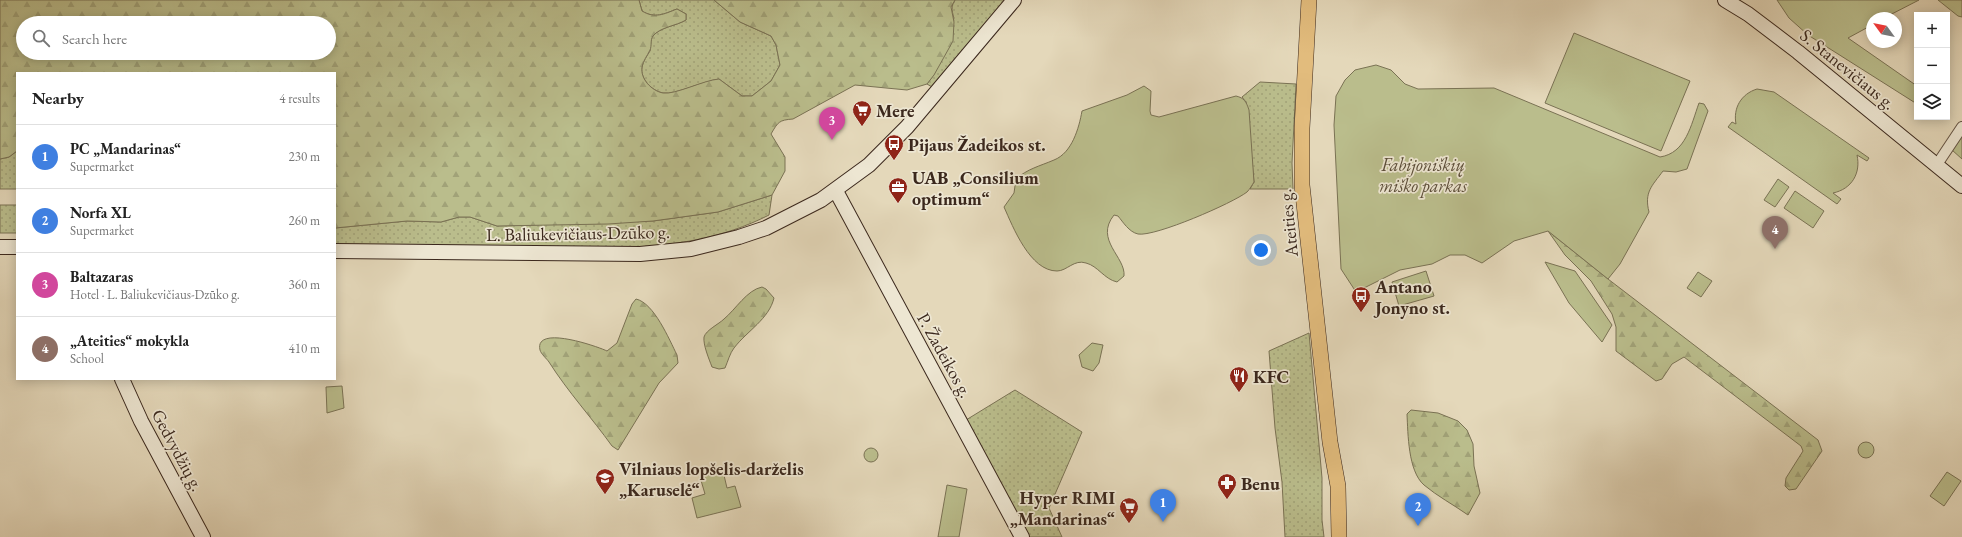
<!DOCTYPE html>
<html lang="en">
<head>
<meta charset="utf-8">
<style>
  :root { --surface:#fff; --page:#f2f2f2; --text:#222; --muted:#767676; --line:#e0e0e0; --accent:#8f2418 }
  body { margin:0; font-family:"EB Garamond",serif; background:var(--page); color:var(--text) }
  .controls { position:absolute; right:12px; top:12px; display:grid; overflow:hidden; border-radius:0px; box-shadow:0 2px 10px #0003 }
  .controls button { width:36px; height:36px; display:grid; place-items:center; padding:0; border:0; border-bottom:1px solid var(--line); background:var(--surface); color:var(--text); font:20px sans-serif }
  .compass { position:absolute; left:1866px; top:12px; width:36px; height:36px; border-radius:50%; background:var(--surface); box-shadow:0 2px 10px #0003; rotate:303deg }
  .you { position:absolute; left:1261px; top:250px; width:14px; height:14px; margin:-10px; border:3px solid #fff; border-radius:50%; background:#1a73e8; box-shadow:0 0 0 6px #1a73e833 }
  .badge { display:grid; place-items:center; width:26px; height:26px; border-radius:50%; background:var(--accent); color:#fff; font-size:13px; font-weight:700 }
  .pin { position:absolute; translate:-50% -33px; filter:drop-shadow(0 1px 2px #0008) }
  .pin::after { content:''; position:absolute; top:21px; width:14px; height:12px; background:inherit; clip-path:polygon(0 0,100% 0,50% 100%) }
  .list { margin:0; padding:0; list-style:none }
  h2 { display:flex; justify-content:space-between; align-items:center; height:52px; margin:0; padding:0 16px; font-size:17px }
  h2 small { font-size:13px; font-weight:400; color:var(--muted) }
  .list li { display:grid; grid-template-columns:26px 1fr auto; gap:12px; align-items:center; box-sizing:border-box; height:64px; padding:0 16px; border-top:1px solid var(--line) }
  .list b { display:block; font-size:15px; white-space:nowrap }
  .list p { margin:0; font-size:13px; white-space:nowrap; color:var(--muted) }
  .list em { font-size:13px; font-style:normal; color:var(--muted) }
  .icon { flex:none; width:22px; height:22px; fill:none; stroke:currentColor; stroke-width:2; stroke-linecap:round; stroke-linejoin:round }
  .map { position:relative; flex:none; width:1962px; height:537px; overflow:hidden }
  .search { position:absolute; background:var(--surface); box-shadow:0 2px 10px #0003; left:16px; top:16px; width:320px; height:44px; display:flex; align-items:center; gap:10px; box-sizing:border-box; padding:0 14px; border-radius:22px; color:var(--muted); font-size:15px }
  .panel { position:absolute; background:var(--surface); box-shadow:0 2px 10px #0003; left:16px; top:72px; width:320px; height:308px; border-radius:0px }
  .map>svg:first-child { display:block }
  .grass { fill:url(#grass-dots); stroke:#7a7254 }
  .forest { fill:url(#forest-firs); stroke:#7a7254; fill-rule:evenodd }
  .green { fill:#babd8c; stroke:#7a7254 }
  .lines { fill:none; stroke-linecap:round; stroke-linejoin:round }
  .street-casing { stroke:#655444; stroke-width:12 }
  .secondary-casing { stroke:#3b281d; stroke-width:16 }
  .primary-casing { stroke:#3b281d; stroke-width:16 }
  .street { stroke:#ede6d2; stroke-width:10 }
  .secondary { stroke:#ede6d2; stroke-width:14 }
  .primary { stroke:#e2bc7d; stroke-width:15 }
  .labels { text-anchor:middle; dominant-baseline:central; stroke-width:3.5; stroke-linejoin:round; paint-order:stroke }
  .street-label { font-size:18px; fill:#3b281d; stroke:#ede6d2 }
  .poi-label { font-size:18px; font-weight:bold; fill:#3b281d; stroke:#ede6d2; text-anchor:start }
  .park-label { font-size:18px; font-style:italic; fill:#5b4d39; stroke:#ede6d2 }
</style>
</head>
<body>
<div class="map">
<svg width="1962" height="537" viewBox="0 0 1962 537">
  <defs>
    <pattern id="grass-dots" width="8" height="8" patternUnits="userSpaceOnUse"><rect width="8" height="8" fill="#babd8c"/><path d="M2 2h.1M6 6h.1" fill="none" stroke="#a1a278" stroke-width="1.8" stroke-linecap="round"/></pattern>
    <pattern id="forest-firs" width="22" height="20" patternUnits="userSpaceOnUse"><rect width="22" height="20" fill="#babd8c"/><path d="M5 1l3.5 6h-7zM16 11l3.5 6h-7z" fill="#a1a278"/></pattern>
  </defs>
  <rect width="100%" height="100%" fill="#e4d8ba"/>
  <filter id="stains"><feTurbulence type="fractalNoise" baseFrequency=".005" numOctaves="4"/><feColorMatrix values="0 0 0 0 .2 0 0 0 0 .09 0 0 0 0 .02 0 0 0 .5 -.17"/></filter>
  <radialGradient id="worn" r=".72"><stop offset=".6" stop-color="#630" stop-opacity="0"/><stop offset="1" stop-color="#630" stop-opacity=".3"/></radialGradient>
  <g class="grass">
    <path d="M639 0H714L740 22 771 36 776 45 780 65 771 81 752 96H742L719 79C704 81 675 95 663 93 652 91 640 79 642 67 643 61 647 56 650 51 651 46 650 40 653 36 660 27 676 26 686 20V14L677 9C664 14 655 19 642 11Z"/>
    <path d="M955 0H1005L932 87 927 84C939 70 949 42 953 24 956 14 948 11 955 0Z"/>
    <polygon points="1260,82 1296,84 1292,163 1293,189 1250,189 1254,182 1246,102 1242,97"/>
    <polygon points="17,151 17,189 0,189 0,159 9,157"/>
    <path d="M772 195 769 215C722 239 672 246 619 248L335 244V228L407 221 441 222 459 217H470L497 226 653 221 718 212Z"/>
    <rect x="0" y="205" width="17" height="28"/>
    <polygon points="1309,333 1322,478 1322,520 1324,537 1285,537 1282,482 1275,428 1269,351"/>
    <polygon points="1015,390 1082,432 1049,508 1062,537 1028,537 966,420"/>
  </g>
  <g class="forest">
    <path d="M0 0H639L642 11C655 19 664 14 677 9L686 14V20C676 26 660 27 653 36 650 40 652 46 650 50 647 56 643 61 642 67 640 79 652 91 663 93 675 95 704 80 719 79L742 96H752L771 81 780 65 776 45 771 36 740 22 714 0H955L951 7 954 22 953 41 934 75 927 84 907 90 855 85 793 119C779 120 778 122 771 134L785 157V171L772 195 718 212 653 221 608 224 497 226 470 217H459L441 222 407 221 335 228V73H17V151L9 157 0 159ZM23 23H329V53H23Z"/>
    <polygon points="1548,231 1608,279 1818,440 1822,451 1796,489 1789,490 1785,486 1786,478 1803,451 1801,446 1684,357 1672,364 1662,379 1656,381 1616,351 1616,327 1612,314 1591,281 1565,255"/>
    <path d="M762 287 766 289 774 298C769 319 747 331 734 348 730 353 728 361 725 368L719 369 712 367C709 359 703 345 704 337 706 330 719 324 724 319 736 309 747 290 762 287Z"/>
    <path d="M636 299C654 303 669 339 677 355L678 363 659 383 618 450 612 446C592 418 568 392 549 362 547 359 541 354 540 350 534 324 599 347 607 351L617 343 632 304Z"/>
    <path d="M1411 410 1438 413 1458 421 1467 430 1473 444 1474 466 1480 493 1468 515C1454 505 1437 496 1424 485 1408 471 1408 434 1407 414Z"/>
  </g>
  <g class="green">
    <polygon points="1777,0 1919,0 1884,18 1872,18 1872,25 1848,38 1917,86 1917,104 1808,35 1789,18"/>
    <polygon points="1938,0 1962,0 1962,17 1958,16"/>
    <polygon points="1574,33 1690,81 1661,151 1545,103"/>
    <path d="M1376 65 1391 70 1405 84 1418 89 1494 88 1660 157C1686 153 1691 125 1699 103L1704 104 1708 111 1687 169 1676 172 1663 171C1652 186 1644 192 1649 212L1620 264 1608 279 1548 231 1514 241 1482 263 1465 255H1450L1432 264 1400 270 1356 292 1341 269 1334 125 1336 96 1345 80 1355 70Z"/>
    <path d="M1144 86 1151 91 1150 111 1151 115 1159 117 1236 96C1244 98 1246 101 1249 110L1254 182C1252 185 1250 189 1247 192 1233 203 1155 237 1138 234 1129 232 1123 222 1118 216L1114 215C1094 240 1126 257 1124 276L1117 282C1104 279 1098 266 1086 263 1074 259 1067 271 1057 271 1030 271 1013 227 1004 207L1014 193 1016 179C1027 169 1040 166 1054 160 1072 153 1079 128 1082 111L1127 95Z"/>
    <path d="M1757 89 1774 92 1869 158 1867 161 1857 155C1861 173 1852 189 1833 193L1841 199 1837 204 1728 127 1732 122 1736 124C1733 108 1741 94 1757 89Z"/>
    <polygon points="1962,136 1962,159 1952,150"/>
    <polygon points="1778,179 1789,187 1775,207 1764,200"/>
    <polygon points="1795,191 1824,211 1813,228 1784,208"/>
    <polygon points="1545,262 1575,271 1612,325 1602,342 1569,303"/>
    <polygon points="1426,271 1434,296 1399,306 1392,282"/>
    <polygon points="1698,272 1712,281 1701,297 1687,288"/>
    <polygon points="1092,343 1103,345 1099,363 1093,371 1082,367 1079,355"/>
    <polygon points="342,386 344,408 327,413 326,387"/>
    <circle cx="1866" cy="450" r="8"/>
    <circle cx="871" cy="455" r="7"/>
    <polygon points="723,471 727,488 735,486 741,507 697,518 692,498 705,494 700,477"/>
    <polygon points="1947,472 1961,481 1944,506 1930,496"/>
    <polygon points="947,485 967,489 959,537 938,537"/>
  </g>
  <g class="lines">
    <defs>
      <polyline id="street" points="1936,166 1962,127"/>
      <g id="secondary">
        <polyline points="1725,0 1748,14 1798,52 1962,186"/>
        <polyline points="836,191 1022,537"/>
        <polyline points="0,247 17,247"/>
        <polyline points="335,251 640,254 691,249 739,237 766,228 821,200 869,165 907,127 1014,0"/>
        <polyline points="122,379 141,421 203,537"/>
      </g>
      <polyline id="primary" points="1309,0 1302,128 1302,185 1330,442 1338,486 1339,537"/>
    </defs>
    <use href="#street" class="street-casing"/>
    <use href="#secondary" class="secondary-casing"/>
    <use href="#primary" class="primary-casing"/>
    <use href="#street" class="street"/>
    <use href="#secondary" class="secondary"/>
    <use href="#primary" class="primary"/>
  </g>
  <defs>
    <symbol id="supermarket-pin" viewBox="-11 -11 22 30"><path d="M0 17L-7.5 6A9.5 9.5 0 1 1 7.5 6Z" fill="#8f2418" stroke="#ede6d2"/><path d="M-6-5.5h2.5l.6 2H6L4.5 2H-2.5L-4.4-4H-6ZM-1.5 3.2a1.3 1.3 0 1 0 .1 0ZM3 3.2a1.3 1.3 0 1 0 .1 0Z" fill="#fff"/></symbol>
    <symbol id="bus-pin" viewBox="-11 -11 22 30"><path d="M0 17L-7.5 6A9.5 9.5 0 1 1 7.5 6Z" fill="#8f2418" stroke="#ede6d2"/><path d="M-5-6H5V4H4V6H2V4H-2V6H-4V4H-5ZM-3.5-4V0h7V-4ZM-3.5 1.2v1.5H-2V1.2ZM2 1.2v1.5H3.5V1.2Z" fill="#fff"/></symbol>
    <symbol id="office-pin" viewBox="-11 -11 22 30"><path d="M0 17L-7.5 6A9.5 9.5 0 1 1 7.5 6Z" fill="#8f2418" stroke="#ede6d2"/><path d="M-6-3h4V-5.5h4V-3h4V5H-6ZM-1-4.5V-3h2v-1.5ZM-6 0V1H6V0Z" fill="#fff"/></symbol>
    <symbol id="restaurant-pin" viewBox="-11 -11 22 30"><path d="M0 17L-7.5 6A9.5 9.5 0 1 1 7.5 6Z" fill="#8f2418" stroke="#ede6d2"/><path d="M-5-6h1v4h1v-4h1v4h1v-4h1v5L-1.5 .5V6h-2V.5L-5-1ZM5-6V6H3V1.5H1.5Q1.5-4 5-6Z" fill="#fff"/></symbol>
    <symbol id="school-pin" viewBox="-11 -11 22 30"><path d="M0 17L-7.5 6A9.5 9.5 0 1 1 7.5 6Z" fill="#8f2418" stroke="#ede6d2"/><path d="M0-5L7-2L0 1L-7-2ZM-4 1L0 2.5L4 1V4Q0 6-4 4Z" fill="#fff"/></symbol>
    <symbol id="pharmacy-pin" viewBox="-11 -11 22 30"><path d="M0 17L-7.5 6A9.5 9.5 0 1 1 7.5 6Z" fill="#8f2418" stroke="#ede6d2"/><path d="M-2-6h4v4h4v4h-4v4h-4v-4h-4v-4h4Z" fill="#fff"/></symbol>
  </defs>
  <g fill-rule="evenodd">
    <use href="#supermarket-pin" x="851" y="99" width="22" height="30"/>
    <use href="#bus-pin" x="883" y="133" width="22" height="30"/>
    <use href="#office-pin" x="887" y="176" width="22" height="30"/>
    <use href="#bus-pin" x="1350" y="285" width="22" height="30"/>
    <use href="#restaurant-pin" x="1228" y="365" width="22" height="30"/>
    <use href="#school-pin" x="594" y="467" width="22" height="30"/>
    <use href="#pharmacy-pin" x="1216" y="472" width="22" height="30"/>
    <use href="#supermarket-pin" x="1118" y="496" width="22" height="30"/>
  </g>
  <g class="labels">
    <g class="street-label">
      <text transform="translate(1848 69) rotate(39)">S. Stanevičiaus g.</text>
      <text transform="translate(1288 223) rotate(-96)">Ateities g.</text>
      <text transform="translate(578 233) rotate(-1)">L. Baliukevičiaus-Dzūko g.</text>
      <text transform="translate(945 355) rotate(61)">P. Žadeikos g.</text>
      <text transform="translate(178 450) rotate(62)">Gedvydžių g.</text>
    </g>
    <g class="poi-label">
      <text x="876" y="110">Mere</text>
      <text x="908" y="144">Pijaus Žadeikos st.</text>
      <text x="912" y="177">UAB „Consilium<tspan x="912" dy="21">optimum“</tspan></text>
      <text x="1375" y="286">Antano<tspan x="1375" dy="21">Jonyno st.</tspan></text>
      <text x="1253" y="376">KFC</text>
      <text x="619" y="468">Vilniaus lopšelis-darželis<tspan x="619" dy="21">„Karuselė“</tspan></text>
      <text x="1241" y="483">Benu</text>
      <text x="1115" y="497" text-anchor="end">Hyper RIMI<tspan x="1115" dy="21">„Mandarinas“</tspan></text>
    </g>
    <g class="park-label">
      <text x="1423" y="164">Fabijoniškių<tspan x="1423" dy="21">miško parkas</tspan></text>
    </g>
  </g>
  <rect width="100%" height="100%" filter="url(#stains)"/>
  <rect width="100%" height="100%" fill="url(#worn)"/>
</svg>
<div class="controls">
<button>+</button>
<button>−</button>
<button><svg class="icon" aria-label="layers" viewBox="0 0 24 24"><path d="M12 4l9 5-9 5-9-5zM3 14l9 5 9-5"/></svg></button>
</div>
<svg class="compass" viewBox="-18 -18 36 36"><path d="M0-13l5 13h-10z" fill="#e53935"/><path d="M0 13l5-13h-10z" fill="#767676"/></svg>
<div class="you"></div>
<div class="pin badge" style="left:1163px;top:522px;background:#3f7fe0">1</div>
<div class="pin badge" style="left:1418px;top:526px;background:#3f7fe0">2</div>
<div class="pin badge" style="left:832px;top:140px;background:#d1479c">3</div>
<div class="pin badge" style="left:1775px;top:249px;background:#8d6e63">4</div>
<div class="search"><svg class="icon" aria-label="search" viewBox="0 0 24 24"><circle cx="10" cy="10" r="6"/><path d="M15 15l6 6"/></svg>Search here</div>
<section class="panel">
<h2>Nearby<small>4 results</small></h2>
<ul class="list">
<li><span class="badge" style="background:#3f7fe0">1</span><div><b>PC „Mandarinas“</b><p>Supermarket</p></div><em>230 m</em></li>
<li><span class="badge" style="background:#3f7fe0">2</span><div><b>Norfa XL</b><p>Supermarket</p></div><em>260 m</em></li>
<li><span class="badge" style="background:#d1479c">3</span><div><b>Baltazaras</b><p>Hotel · L. Baliukevičiaus-Dzūko g.</p></div><em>360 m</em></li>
<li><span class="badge" style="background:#8d6e63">4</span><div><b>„Ateities“ mokykla</b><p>School</p></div><em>410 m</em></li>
</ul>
</section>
</div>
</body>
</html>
